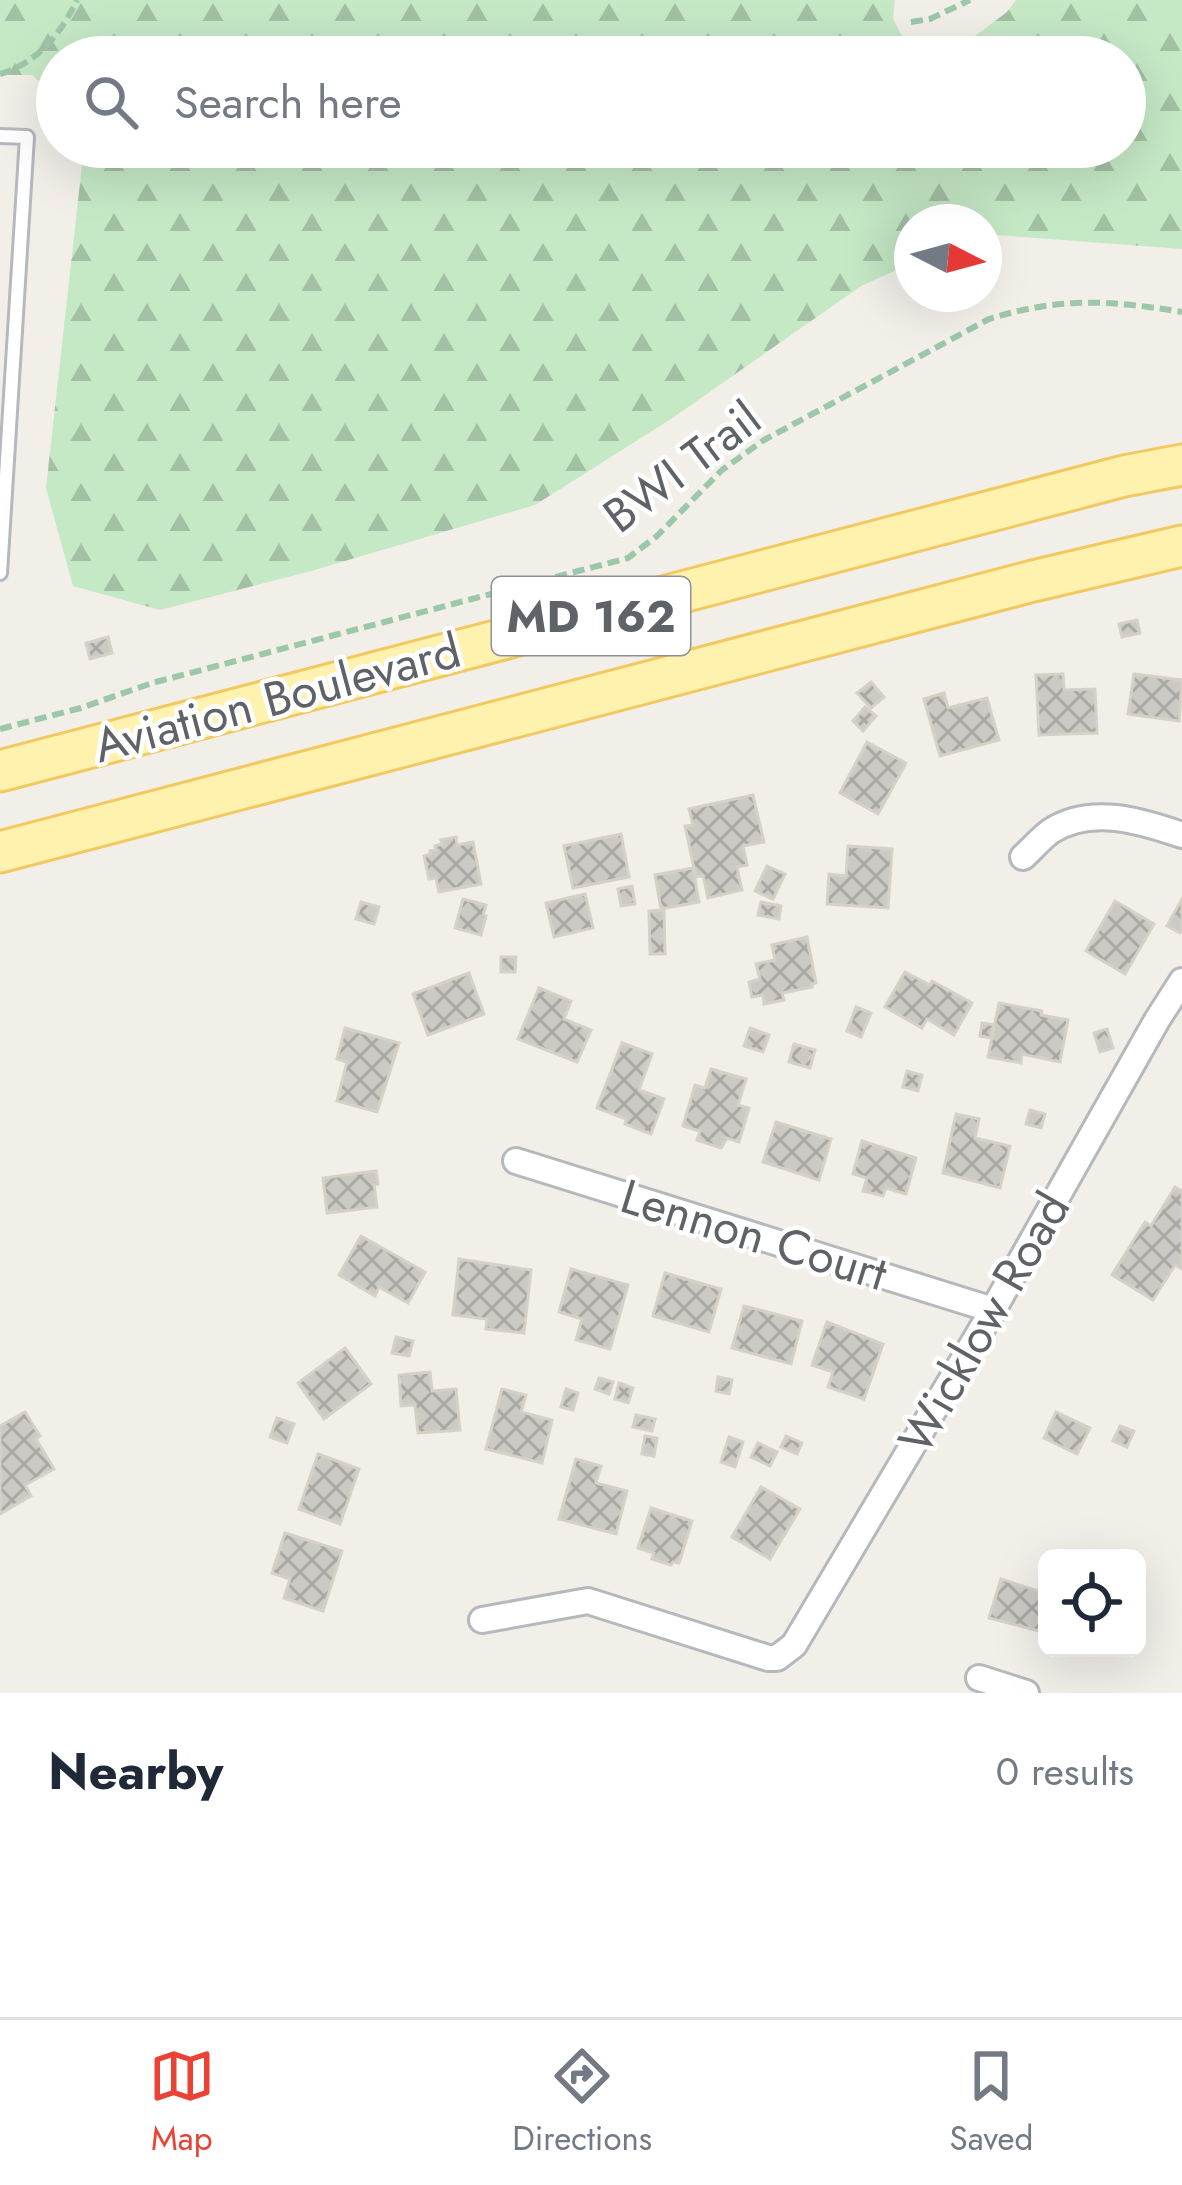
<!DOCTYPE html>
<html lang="en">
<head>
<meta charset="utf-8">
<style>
  :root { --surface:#fff; --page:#f2f2f3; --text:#1f2937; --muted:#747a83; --line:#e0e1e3; --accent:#ea4335 }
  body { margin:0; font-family:Jost,sans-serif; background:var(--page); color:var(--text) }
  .controls { position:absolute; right:36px; bottom:36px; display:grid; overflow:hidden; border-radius:18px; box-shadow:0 12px 48px #0002 }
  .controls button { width:108px; height:108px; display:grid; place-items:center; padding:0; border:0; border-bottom:3px solid var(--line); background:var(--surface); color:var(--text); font:60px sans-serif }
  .compass { position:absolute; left:894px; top:204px; width:108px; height:108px; border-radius:50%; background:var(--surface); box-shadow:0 12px 48px #0002; rotate:96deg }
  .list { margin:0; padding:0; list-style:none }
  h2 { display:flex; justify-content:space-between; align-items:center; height:156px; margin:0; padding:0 48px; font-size:51px }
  h2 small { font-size:39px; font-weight:400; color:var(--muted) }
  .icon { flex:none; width:66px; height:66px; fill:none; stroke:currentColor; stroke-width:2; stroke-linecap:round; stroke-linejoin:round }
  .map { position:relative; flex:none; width:1182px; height:1693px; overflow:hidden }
  .search { position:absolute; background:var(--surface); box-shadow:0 12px 48px #0002; left:36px; right:36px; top:36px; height:132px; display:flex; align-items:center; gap:30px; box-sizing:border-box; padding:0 42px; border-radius:66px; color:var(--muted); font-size:45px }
  .sheet { height:324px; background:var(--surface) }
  nav { display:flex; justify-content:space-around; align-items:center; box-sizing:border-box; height:168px; border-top:3px solid var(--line); background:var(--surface); font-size:33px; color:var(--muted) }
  nav a { display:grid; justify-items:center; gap:6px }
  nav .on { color:var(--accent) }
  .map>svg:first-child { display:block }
  .forest { fill:url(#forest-firs) }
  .building { fill:url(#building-cross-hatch); stroke:#d6d1c6; stroke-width:3 }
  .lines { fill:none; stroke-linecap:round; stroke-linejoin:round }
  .lane-casing { stroke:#b5b8bc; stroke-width:18 }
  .street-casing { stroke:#b5b8bc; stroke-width:30 }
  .primary-casing { stroke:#f2c960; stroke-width:45 }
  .path { stroke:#9cc7a9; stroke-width:6; stroke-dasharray:12 6; stroke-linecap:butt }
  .lane { stroke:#fff; stroke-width:12 }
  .street { stroke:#fff; stroke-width:24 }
  .primary { stroke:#fff2af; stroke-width:39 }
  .labels { text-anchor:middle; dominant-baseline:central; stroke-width:9; stroke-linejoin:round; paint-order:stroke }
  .shield { fill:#fff; stroke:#8f9295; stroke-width:3 }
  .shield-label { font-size:45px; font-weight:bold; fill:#5f6368 }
  .street-label { font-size:48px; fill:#5f6368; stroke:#fff }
</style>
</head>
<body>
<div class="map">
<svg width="1182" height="1693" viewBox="0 0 1182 1693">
  <defs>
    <pattern id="forest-firs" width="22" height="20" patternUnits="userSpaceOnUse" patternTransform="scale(3)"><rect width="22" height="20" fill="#c5e8c5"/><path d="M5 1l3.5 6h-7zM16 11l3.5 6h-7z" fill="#a3c0a4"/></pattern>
    <pattern id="building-cross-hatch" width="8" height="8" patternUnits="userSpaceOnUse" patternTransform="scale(3)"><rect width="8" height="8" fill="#cccac5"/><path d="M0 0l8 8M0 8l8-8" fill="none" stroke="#a9a8a4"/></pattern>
  </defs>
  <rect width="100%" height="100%" fill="#f1efe8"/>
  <polygon class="forest" points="0,0 895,0 893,19 909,49 956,50 1007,12 1016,0 1182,0 1182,249 984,234 984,222 912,222 912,263 861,286 671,419 535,505 311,571 160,610 73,586 46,488 84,147 1125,147 1125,57 57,57 57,96 32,75 0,75"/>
  <g class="building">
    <polygon points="1137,620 1140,633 1122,637 1119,624"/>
    <polygon points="108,637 112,653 90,659 86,643"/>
    <polygon points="1063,674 1064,690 1095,689 1097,733 1039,735 1036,675"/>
    <polygon points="1134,674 1182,680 1179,721 1128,714"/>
    <polygon points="871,682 884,697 871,708 857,693"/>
    <polygon points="944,693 948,708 987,698 999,740 940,756 924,699"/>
    <polygon points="865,707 876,716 863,731 853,721"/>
    <polygon points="867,742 906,763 878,814 840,793"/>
    <polygon points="753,795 764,842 743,846 747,865 737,867 742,890 708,898 703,876 696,877 685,826 693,825 689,809"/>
    <polygon points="621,834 629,877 573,888 564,846"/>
    <polygon points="456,837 457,845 473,842 481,884 439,892 436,878 429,879 424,856 431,854 430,851 435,850 435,846 442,844 441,840"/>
    <polygon points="848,846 892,849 888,908 827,904 829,874 846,876"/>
    <polygon points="767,866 785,874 773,899 755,891"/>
    <polygon points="693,868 699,902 661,909 655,875"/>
    <polygon points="632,886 635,904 621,906 618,889"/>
    <polygon points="585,894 593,928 554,937 546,903"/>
    <polygon points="463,899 486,905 483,915 486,916 481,935 455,928"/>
    <polygon points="1182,899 1182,929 1180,933 1167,926"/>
    <polygon points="1115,901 1154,924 1125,974 1086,951"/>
    <polygon points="361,902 379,907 374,924 356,919"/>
    <polygon points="761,902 781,906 779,919 758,915"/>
    <polygon points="664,910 665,954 650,954 649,911"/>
    <polygon points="807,937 816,983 812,984 812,987 782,993 784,1000 764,1004 763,995 752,997 749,982 760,979 756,964 775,960 772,945"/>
    <polygon points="501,957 516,957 515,972 501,972"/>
    <polygon points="905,972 930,985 932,981 972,1003 954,1035 927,1019 922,1028 885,1007"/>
    <polygon points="469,973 484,1014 428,1035 413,994"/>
    <polygon points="539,988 571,1001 564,1019 591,1030 577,1062 518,1039"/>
    <polygon points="999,1003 1042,1011 1041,1015 1068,1020 1060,1062 1022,1054 1021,1063 988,1057"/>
    <polygon points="856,1007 871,1013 861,1037 847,1031"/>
    <polygon points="982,1023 994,1025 991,1038 980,1036"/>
    <polygon points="345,1028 399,1043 377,1112 337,1101 347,1062 337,1059"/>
    <polygon points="750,1028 769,1035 763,1052 744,1046"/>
    <polygon points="1107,1029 1113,1048 1100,1052 1094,1033"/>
    <polygon points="622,1043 652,1054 639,1090 664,1099 651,1134 625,1124 626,1119 597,1108"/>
    <polygon points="794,1044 815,1050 810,1068 789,1062"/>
    <polygon points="711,1069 746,1079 738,1105 749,1108 739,1142 727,1138 721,1148 697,1140 700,1131 683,1126 695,1085 705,1088"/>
    <polygon points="907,1071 922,1075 918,1091 903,1087"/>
    <polygon points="1030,1110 1045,1114 1041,1128 1026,1124"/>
    <polygon points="956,1114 979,1119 975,1138 1010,1146 1000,1188 943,1173"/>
    <polygon points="776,1122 831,1139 819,1180 763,1162"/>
    <polygon points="862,1141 916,1158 906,1194 886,1188 883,1196 863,1191 867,1178 853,1174"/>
    <polygon points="376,1171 378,1184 374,1185 377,1207 327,1213 323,1178"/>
    <polygon points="1175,1187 1182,1191 1182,1269 1175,1265 1153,1300 1112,1275 1145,1222 1151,1226"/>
    <polygon points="361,1236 425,1272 408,1303 379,1287 375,1296 339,1275"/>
    <polygon points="459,1259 531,1270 524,1333 486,1329 487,1319 453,1315"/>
    <polygon points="571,1269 628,1285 610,1349 576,1340 582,1319 559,1312"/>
    <polygon points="665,1273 721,1289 709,1332 653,1316"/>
    <polygon points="744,1306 802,1321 791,1364 732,1348"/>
    <polygon points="827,1322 883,1344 864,1399 828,1387 833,1372 812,1365"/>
    <polygon points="396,1337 413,1341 409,1356 392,1353"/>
    <polygon points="345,1348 371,1384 324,1419 298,1383"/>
    <polygon points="430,1372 432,1391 456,1389 460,1430 418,1433 415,1405 401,1406 399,1375"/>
    <polygon points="718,1377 732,1380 729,1394 716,1391"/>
    <polygon points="599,1378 613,1382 609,1394 595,1389"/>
    <polygon points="619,1383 633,1388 628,1403 615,1399"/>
    <polygon points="502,1389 526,1395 521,1412 552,1420 542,1463 486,1449"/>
    <polygon points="566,1389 578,1393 573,1410 561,1407"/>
    <polygon points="25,1412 40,1436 36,1439 54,1469 25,1485 31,1496 0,1514 0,1426"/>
    <polygon points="1056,1412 1090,1428 1077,1454 1044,1438"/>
    <polygon points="636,1415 655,1419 652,1431 633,1427"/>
    <polygon points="277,1418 294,1424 287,1443 270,1437"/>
    <polygon points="1120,1426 1134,1431 1127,1447 1113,1441"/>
    <polygon points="645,1436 657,1438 654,1456 642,1454"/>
    <polygon points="786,1436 802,1443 797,1454 781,1447"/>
    <polygon points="729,1437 743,1442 735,1467 721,1462"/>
    <polygon points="758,1443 777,1452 770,1466 751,1457"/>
    <polygon points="318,1454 359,1469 340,1524 299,1509"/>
    <polygon points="576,1459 601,1466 596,1483 627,1491 616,1534 559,1519"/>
    <polygon points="761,1487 800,1509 770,1559 732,1537"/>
    <polygon points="651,1508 692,1521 679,1563 673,1562 671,1565 652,1559 654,1553 638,1548"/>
    <polygon points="285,1533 342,1551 323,1611 284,1598 290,1579 272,1573"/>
    <polygon points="1043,1578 1047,1579 1047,1633 989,1618 1001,1579 1038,1591"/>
  </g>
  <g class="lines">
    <defs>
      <polyline id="lane" points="0,136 27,137 0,573"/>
      <g id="street">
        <path d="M1023 857C1032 849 1041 838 1051 831 1091 805 1141 821 1182 835"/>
        <polyline points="516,1161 993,1310"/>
        <polyline points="482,1620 588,1601 768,1658 777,1658 794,1645 993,1310 1157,1020 1182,981"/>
        <polyline points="979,1678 1026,1693"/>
      </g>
      <g id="primary">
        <polyline points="0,771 1124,476 1182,465"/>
        <polyline points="0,852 1033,581 1182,546"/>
      </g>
    </defs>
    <use href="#lane" class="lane-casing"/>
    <use href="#street" class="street-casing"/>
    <use href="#primary" class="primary-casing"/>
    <g class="path">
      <polyline points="911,22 930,19 970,0"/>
      <path d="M0 74C37 63 61 34 77 0"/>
      <path d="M0 729 81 708 152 683 628 558 657 536 722 470 764 440 989 319C1060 297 1109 300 1182 312"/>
    </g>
    <use href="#lane" class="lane"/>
    <use href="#street" class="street"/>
    <use href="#primary" class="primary"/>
  </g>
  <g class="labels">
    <rect class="shield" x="492" y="577" width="198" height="78" rx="9"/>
    <g class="shield-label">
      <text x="591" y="616">MD 162</text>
    </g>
    <g class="street-label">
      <text transform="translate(682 467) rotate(-37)">BWI Trail</text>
      <text transform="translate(277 698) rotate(-15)">Aviation Boulevard</text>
      <text transform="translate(754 1235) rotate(17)">Lennon Court</text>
      <text transform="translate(984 1323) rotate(-60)">Wicklow Road</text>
    </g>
  </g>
</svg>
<div class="controls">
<button><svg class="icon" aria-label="locate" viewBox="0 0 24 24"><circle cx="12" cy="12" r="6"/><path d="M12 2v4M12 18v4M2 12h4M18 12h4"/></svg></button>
</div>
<svg class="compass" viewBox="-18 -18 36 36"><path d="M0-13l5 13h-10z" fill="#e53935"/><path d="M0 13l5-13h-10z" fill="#747a83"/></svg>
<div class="search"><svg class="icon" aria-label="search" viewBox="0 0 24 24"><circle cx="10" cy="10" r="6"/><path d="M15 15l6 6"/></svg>Search here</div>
</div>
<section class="sheet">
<h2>Nearby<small>0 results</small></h2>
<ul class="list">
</ul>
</section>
<nav>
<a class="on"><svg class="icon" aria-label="map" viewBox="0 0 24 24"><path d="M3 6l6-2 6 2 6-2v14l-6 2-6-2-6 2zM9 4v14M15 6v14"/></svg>Map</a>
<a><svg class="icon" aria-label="directions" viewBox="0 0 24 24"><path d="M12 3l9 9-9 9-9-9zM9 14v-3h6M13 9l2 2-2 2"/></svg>Directions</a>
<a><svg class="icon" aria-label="saved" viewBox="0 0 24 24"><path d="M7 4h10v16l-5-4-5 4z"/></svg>Saved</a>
</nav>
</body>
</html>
